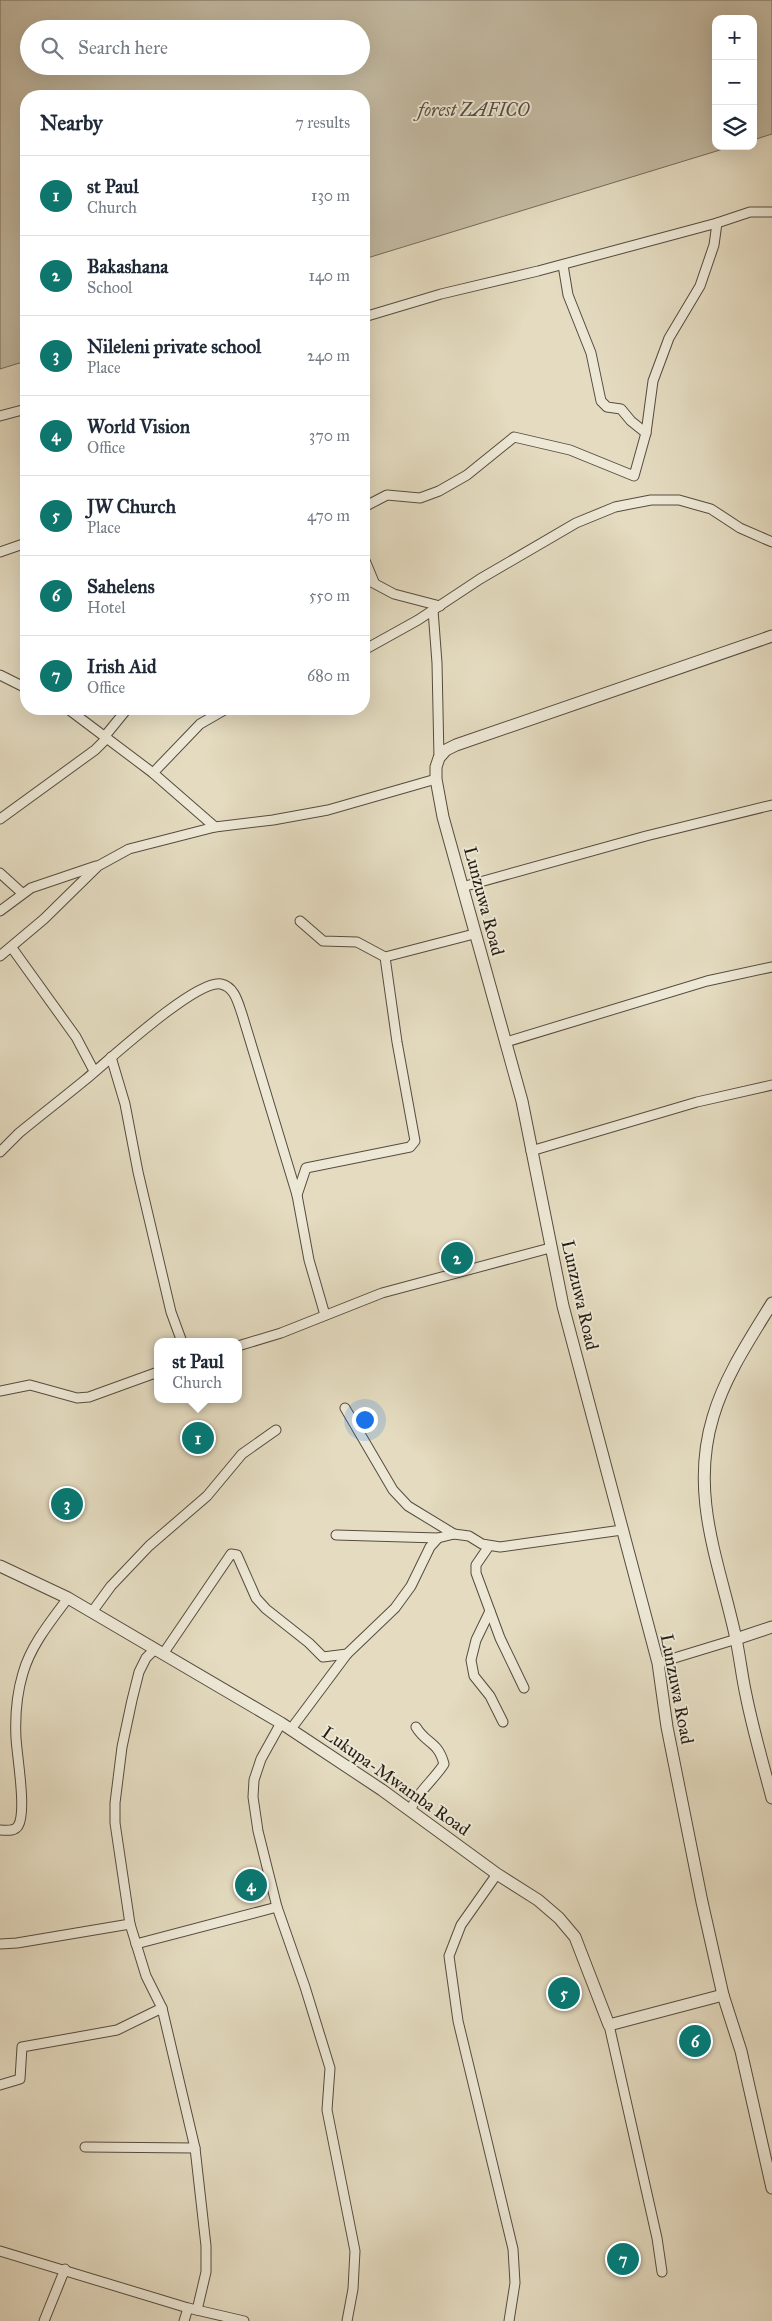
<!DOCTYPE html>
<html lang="en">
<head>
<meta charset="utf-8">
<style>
  :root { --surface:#fff; --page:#f2f2f3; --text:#1f2937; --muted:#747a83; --line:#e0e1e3; --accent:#0f766e }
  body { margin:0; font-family:"IM FELL Great Primer",serif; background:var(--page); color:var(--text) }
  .controls { position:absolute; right:15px; top:15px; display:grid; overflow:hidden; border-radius:10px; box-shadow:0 5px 20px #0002 }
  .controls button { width:45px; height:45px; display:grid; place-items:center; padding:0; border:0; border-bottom:1px solid var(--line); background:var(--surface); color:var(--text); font:25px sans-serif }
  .you { position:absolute; left:364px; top:1419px; width:18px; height:18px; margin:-12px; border:4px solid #fff; border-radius:50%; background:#1a73e8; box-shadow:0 0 0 8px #1a73e833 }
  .badge { display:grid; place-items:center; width:32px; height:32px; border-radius:50%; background:var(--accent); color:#fff; font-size:16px; font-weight:700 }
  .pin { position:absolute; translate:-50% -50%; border:2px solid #fff; box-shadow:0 1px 5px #0006 }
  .popup { position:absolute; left:154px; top:1338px; width:88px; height:65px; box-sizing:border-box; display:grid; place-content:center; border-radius:10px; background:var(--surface); filter:drop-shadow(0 1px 4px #0005); font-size:16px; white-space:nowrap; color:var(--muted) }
  .popup b { font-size:19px; color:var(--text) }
  .popup::after { content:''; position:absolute; left:50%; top:100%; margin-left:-10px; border:10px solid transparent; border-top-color:var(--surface) }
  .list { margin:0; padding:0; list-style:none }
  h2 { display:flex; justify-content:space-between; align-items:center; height:65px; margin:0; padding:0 20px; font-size:21px }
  h2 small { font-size:16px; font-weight:400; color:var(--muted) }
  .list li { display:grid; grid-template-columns:32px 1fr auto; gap:15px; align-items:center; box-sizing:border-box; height:80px; padding:0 20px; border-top:1px solid var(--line) }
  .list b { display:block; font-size:19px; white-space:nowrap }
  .list p { margin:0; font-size:16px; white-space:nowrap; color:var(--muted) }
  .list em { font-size:16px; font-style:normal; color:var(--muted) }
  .icon { flex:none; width:28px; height:28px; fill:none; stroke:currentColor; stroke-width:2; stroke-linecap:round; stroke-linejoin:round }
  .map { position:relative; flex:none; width:772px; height:2321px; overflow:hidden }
  .search { position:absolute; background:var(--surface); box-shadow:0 5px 20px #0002; left:20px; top:20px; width:350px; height:55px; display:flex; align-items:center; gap:12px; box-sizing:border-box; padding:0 18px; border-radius:28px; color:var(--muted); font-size:19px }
  .panel { position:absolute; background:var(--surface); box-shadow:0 5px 20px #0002; left:20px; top:90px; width:350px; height:625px; border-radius:20px }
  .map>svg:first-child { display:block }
  .green { fill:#c4bba3; stroke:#756c5c; fill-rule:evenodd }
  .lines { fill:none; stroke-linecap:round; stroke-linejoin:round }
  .minor-casing { stroke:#564c3f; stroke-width:11 }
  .tertiary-casing { stroke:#564c3f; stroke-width:13 }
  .minor { stroke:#ede8d6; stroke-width:9 }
  .tertiary { stroke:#ede8d6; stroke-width:11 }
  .labels { text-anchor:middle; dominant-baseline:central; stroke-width:4; stroke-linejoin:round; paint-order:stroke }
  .park-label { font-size:18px; font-style:italic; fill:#554c3f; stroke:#ede8d6 }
  .street-label { font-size:18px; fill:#261d14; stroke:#ede8d6 }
</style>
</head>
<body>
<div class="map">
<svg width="772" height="2321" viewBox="0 0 772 2321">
  <rect width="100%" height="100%" fill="#e4dbc0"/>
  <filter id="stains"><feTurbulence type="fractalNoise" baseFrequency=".004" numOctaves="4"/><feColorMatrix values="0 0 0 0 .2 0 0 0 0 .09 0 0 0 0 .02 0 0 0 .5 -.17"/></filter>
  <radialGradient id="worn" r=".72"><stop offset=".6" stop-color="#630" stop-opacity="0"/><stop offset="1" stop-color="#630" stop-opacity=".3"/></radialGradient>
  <path class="green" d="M0 0H772V134L753 140V19H716V146H733L364 259V96H26V361L0 369ZM29 29H361V66H29Z"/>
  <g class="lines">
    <defs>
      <g id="minor">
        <polyline points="563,265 568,295 591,353 601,401 607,407 621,409 631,421 646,433"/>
        <polyline points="364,317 441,294 538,271 717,223 750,212 772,212"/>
        <polyline points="0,416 26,409"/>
        <polyline points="364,507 387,495 420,498 439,491 467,475 514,437 570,450 634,476 646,433 653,381 669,338 700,286 714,245 717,223"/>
        <polyline points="0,552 26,543"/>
        <polyline points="364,558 374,582"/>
        <polyline points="364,578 394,594 440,606"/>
        <polyline points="433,610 437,663 439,758"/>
        <polyline points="364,650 418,620 480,579 576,523 615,507 651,500 679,500 711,509 740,528 772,542"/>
        <polyline points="0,675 26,688"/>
        <polyline points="68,709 153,773 215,827"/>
        <polyline points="105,736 127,709"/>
        <polyline points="153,773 200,724 226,709"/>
        <polyline points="0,819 95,750 107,738"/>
        <polyline points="0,873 22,893"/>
        <polyline points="462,887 646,836 772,805"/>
        <polyline points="0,911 31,888 96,866"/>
        <polyline points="300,921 323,941 357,942 385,957 474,934"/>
        <polyline points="12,948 76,1037 94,1071"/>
        <polyline points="0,956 44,919 98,866 129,849 215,827 273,820 328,810 436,779"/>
        <polyline points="506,1042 707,981 772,967"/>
        <polyline points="111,1057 125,1104 138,1172 171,1312 182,1342"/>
        <polyline points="531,1151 697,1102 772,1085"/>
        <path d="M0 1152 19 1133C41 1115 63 1098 85 1080 107 1062 196 979 221 984 235 987 238 1003 242 1014L297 1195 309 1260 325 1315"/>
        <polyline points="297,1195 306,1168 410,1147 415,1141 397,1042 385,957"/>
        <polyline points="238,1346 281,1333 382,1293 550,1248"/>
        <polyline points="0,1391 30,1385 77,1398 89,1397 158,1372"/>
        <polyline points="345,1408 393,1490 408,1506 454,1534"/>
        <polyline points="336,1535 438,1538"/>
        <polyline points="489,1546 476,1565 476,1573 500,1638 524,1688"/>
        <polyline points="490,1611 476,1640 471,1660 474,1676 490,1696 503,1722"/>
        <polyline points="92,1612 111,1586 149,1546 207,1496 242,1454 276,1430"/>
        <polyline points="155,1649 146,1658 139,1672 132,1700 122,1747 115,1803 115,1823 130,1924 146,1976 162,2008 195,2148 206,2246 206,2272 197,2310"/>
        <polyline points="163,1654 231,1554 237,1555 256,1598 266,1609 309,1643 323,1657 347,1654 395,1608 411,1586 430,1547 438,1538 454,1534 469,1536 482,1544 500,1547 622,1530"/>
        <polyline points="658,1663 740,1638"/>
        <polyline points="281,1723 261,1759 254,1780 253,1797 258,1831 277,1907 305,1987 330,2068 327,2110 355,2251 353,2289 347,2321"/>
        <polyline points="291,1729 347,1654"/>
        <path d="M410 1811C418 1791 433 1781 444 1764 438 1741 426 1744 416 1727"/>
        <path d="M0 1830C6 1830 14 1832 18 1826 27 1812 17 1757 16 1738 15 1718 17 1693 23 1673 31 1645 51 1621 68 1598"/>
        <polyline points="497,1874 461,1925 449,1956 458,2021 513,2249 515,2283 509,2321"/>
        <polyline points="0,1944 17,1943 130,1924"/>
        <polyline points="136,1944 277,1907"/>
        <polyline points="609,2025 657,2238 662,2272"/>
        <polyline points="0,2085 20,2079 22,2047 117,2030 162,2008"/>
        <polyline points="85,2147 195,2148"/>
        <polyline points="0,2251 188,2308 244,2321"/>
        <polyline points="44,2321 65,2269"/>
        <polyline points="184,2321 188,2308"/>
      </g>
      <g id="tertiary">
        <polyline points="772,636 456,745 446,750 439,758 436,767 436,779 443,817 522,1101 563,1306 658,1663 667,1727 702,1902 723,1995 741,2051 772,2188"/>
        <path d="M772 1303C750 1339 725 1376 713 1417 689 1496 720 1564 736 1639 740 1658 742 1677 746 1695 753 1730 763 1764 772 1798"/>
        <polyline points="0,1566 68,1598 281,1723 382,1790 497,1874 538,1900 559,1918 575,1937 609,2025 723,1995"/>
        <polyline points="736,1639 772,1627"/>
      </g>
    </defs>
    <use href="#minor" class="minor-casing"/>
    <use href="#tertiary" class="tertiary-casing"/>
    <use href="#minor" class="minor"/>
    <use href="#tertiary" class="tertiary"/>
  </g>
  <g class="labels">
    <g class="park-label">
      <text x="474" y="110">forest ZAFICO</text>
    </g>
    <g class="street-label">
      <text transform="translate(484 901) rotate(75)">Lunzuwa Road</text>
      <text transform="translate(580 1295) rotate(77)">Lunzuwa Road</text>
      <text transform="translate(677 1689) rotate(79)">Lunzuwa Road</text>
      <text transform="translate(396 1781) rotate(35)">Lukupa-Mwamba Road</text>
    </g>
  </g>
  <rect width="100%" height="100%" filter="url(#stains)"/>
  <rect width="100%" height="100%" fill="url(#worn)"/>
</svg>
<div class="controls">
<button>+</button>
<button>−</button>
<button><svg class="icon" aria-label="layers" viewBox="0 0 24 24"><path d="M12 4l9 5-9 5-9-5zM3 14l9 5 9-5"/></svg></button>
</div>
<div class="you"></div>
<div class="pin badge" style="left:198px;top:1438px">1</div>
<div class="popup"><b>st Paul</b>Church</div>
<div class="pin badge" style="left:457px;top:1258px">2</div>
<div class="pin badge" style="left:67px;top:1504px">3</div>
<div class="pin badge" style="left:251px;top:1885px">4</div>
<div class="pin badge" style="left:564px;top:1993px">5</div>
<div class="pin badge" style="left:695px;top:2041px">6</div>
<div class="pin badge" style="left:623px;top:2259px">7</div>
<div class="search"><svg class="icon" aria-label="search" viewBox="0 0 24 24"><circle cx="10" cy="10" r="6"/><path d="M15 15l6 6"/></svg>Search here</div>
<section class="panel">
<h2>Nearby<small>7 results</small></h2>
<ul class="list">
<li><span class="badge">1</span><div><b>st Paul</b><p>Church</p></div><em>130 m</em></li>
<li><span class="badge">2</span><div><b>Bakashana</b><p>School</p></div><em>140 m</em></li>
<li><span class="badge">3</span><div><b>Nileleni private school</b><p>Place</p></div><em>240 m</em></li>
<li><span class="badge">4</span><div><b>World Vision</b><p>Office</p></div><em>370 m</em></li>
<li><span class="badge">5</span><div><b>JW Church</b><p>Place</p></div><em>470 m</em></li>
<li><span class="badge">6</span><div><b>Sahelens</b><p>Hotel</p></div><em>550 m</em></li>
<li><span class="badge">7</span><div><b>Irish Aid</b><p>Office</p></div><em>680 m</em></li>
</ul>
</section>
</div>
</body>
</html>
